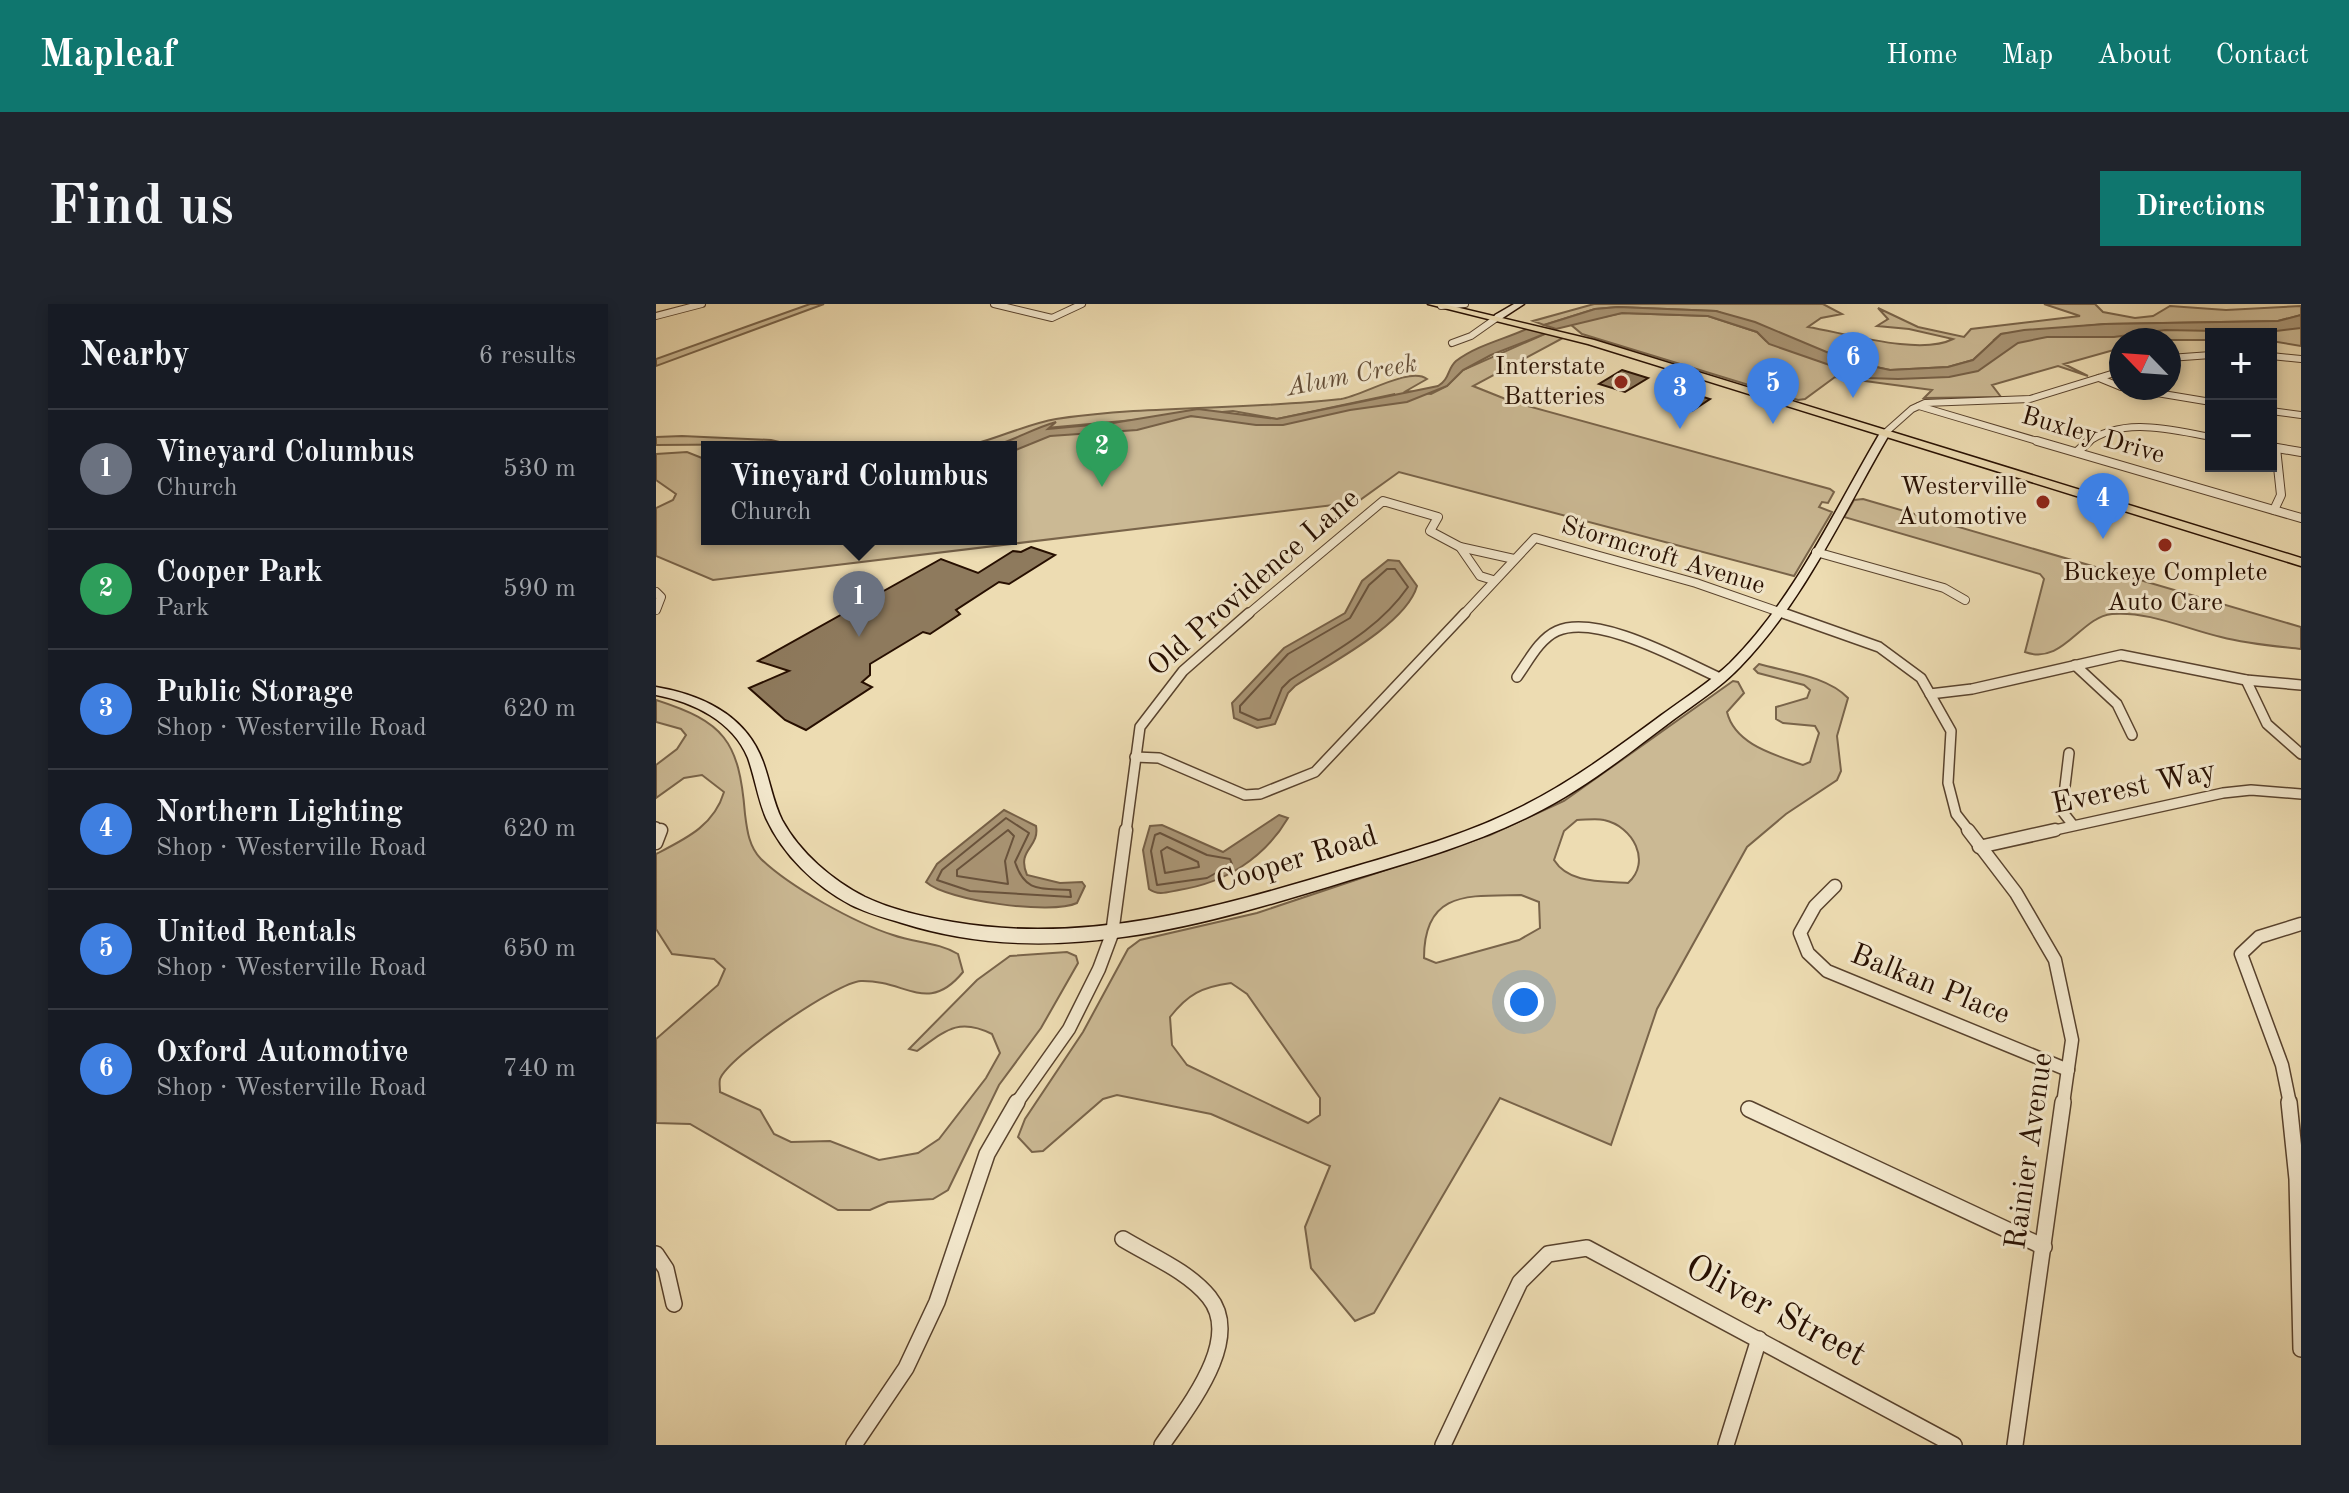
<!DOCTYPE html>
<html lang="en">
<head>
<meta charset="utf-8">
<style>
  :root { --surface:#171b24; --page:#20242c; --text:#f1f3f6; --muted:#9ea1a6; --line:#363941; --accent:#0f766e }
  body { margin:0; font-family:"Old Standard TT",serif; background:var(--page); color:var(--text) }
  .controls { position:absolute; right:24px; top:24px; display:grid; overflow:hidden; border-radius:0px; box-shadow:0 4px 12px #0003 }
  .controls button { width:72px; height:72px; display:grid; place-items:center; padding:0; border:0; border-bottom:2px solid var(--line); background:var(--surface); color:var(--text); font:40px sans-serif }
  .compass { position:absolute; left:1453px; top:24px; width:72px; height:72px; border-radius:50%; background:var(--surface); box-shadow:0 4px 12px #0003; rotate:295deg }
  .you { position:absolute; left:868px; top:698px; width:28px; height:28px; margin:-20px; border:6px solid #fff; border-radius:50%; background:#1a73e8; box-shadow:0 0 0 12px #1a73e833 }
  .badge { display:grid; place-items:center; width:52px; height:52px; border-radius:50%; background:var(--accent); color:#fff; font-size:26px; font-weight:700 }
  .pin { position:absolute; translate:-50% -66px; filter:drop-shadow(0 2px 4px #0008) }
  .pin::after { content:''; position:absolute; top:42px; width:28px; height:24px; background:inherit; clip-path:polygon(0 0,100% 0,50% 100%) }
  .popup { position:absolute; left:45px; top:137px; width:316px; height:104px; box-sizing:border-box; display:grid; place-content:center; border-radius:0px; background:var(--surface); filter:drop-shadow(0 2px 6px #0005); font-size:26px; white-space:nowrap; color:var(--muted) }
  .popup b { font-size:30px; color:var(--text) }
  .popup::after { content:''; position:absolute; left:50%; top:100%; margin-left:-16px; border:16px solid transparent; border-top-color:var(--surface) }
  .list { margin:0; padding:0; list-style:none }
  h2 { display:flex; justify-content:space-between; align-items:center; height:104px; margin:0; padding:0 32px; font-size:34px }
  h2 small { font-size:26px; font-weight:400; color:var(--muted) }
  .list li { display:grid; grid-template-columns:52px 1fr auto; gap:24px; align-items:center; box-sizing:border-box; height:120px; padding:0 32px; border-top:2px solid var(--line) }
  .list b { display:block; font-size:30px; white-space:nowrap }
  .list p { margin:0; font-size:26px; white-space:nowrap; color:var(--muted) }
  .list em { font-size:26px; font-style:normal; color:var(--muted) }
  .map { position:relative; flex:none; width:1645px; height:1141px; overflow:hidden; border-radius:0px }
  header { display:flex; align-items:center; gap:48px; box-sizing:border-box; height:112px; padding:0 40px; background:var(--accent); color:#fff }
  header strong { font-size:38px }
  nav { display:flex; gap:44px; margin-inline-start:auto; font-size:28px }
  .intro { display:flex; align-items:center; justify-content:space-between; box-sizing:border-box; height:192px; padding:0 48px }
  h1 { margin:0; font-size:56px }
  .button { padding:20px 36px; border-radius:0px; background:var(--accent); color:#fff; font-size:28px; font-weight:700 }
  main { display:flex; gap:48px; padding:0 48px }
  aside { flex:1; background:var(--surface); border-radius:0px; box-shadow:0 4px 12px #0003 }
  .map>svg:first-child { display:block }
  .green { fill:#cbb994; stroke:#79644a; stroke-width:2; fill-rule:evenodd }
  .water { fill:#aa9676; stroke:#766047; stroke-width:2 }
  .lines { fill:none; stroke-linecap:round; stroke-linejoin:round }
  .shore { stroke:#68523c; stroke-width:2 }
  .building { fill:#8e7a5d; stroke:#270f01; stroke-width:2 }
  .street-far4-casing { stroke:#58422d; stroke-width:8 }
  .street-far3-casing { stroke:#58422d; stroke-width:10 }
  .street-far2-casing { stroke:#58422d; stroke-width:12 }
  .street-far1-casing { stroke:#58422d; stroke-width:15 }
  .street-casing { stroke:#58422d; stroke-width:18 }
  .secondary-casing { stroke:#270f01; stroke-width:3 }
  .primary-casing { stroke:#270f01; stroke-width:3 }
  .street-far4 { stroke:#f3e8cd; stroke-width:6 }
  .street-far3 { stroke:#f3e8cd; stroke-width:8 }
  .street-far2 { stroke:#f3e8cd; stroke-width:9 }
  .street-far1 { stroke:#f3e8cd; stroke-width:12 }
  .street { stroke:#f3e8cd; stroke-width:15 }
  .secondary { fill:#f3e8cd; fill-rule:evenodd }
  .primary { fill:#eddcb2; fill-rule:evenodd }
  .poi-dot { fill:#8f2418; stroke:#f3e8cd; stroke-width:3 }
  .labels { text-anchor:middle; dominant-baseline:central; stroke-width:6; stroke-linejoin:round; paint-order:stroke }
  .far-poi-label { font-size:26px; fill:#270f01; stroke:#f3e8cd; text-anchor:end }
  .far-water-label { font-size:26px; font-style:italic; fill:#624c36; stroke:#f3e8cd }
  .far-street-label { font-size:26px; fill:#270f01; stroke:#f3e8cd }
  .street-label { font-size:30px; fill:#270f01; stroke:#f3e8cd }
  .near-street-label { font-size:36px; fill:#270f01; stroke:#f3e8cd }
</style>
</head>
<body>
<header>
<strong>Mapleaf</strong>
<nav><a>Home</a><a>Map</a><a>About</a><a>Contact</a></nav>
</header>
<div class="intro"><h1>Find us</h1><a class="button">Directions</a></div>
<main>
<aside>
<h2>Nearby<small>6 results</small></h2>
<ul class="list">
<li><span class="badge" style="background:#6b7280">1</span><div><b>Vineyard Columbus</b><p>Church</p></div><em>530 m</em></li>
<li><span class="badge" style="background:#2e9e5b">2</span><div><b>Cooper Park</b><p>Park</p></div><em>590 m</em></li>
<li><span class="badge" style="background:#3f7fe0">3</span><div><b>Public Storage</b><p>Shop · Westerville Road</p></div><em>620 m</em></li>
<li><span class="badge" style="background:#3f7fe0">4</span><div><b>Northern Lighting</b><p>Shop · Westerville Road</p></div><em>620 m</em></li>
<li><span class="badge" style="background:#3f7fe0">5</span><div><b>United Rentals</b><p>Shop · Westerville Road</p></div><em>650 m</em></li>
<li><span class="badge" style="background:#3f7fe0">6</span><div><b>Oxford Automotive</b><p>Shop · Westerville Road</p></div><em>740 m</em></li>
</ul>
</aside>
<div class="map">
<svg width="1645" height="1141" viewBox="0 0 1645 1141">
  <rect width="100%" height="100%" fill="#eddcb2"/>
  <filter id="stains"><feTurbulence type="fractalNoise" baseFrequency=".0025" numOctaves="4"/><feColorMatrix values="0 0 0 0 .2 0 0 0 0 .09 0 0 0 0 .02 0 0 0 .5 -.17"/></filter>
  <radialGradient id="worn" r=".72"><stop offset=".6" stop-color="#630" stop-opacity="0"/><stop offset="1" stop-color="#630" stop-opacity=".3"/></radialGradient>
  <g class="green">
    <polygon points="154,0 168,0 0,62 0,55"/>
    <path d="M938 0H1167L1186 10 1165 14 1152 23C1189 29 1264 52 1297 35L1253 25 1221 22 1232 15 1222 4 1262 23 1308 33 1315 25 1424 12 1388 0H1439L1447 8 1479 14 1497 12 1514 2 1570 6 1645 2V11L1622 17 1449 20 1345 30 1339 35 1645 18V42L1615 37V30H1555V36H1465V44L1408 60 1432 72 1402 62 1336 81 1345 93 1268 94 1276 86 1179 73 1149 95 1142 96 926 30 914 20 966 9 1052 12 1101 28 1110 37 1160 55 1266 71 1326 55 1339 36 1317 56 1292 63 1234 66 1192 57 1060 7 962 3 939 5 888 21 877 17Z"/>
    <path d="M891 29 907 34 817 82 857 98 1174 185 1178 188 1172 199 1166 198 1163 203 1176 208 1138 272 743 168 704 196 694 199 57 276 0 252V204L17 196 20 190 0 176V150L31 148 51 156V235H355V143L348 139 307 143C339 136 370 120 400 115 495 101 591 106 685 95 706 92 754 62 771 75L750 87 775 90 791 82 807 66ZM739 90 615 118 535 112 361 136 390 124 577 107 621 115Z"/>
    <polygon points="26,132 115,136 132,140 0,141 0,133"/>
    <path d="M1207 195 1645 323V345C1618 342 1591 340 1565 333 1530 325 1493 307 1456 310 1424 313 1407 362 1369 348L1388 275 1384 270 1188 213 1198 196Z"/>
    <path d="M1103 360C1131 368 1171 372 1192 394L1181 432 1185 467 1181 476 1130 510 1091 543 1001 705 955 841 844 794 718 1009 699 1017 655 964 649 923 674 862 555 810 461 791 447 795 387 847 376 848 362 833 369 815 427 728 472 645 484 636 601 609 834 531 908 497 1077 377 1082 378 1088 389 1071 408C1079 441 1120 451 1147 461L1154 458 1163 429 1159 422 1127 419 1120 415V403L1151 394 1154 386 1148 381 1102 369 1098 365ZM921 516C929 516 940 514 948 516 977 522 996 558 972 579 946 577 913 580 898 556L908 527ZM865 591 883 598 884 624 863 636 780 659 768 654C768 586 813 592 865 591ZM575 679 591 690 664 794V811L652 819 531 761 516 741 514 713C532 690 546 683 575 679Z"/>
    <path d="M0 396C68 418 83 436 89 510 91 526 93 543 105 555 134 583 199 619 237 631 259 639 282 638 302 650L307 668C272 711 250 676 205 677 181 678 72 753 64 775 63 779 64 783 64 788L104 806 118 830 135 838 174 837 223 856 262 849 283 835 330 774 344 749 336 730C302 713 289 727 261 747L253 745 321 676 354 652 411 648 420 652 422 659 385 724 343 781 292 886 277 895 232 898 214 906H182L34 820 0 819V735L62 681 69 665 58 655 16 650 0 625V550C29 535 58 522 68 488L46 471 28 474 0 494V461L21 445 30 431 25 425 0 418Z"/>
  </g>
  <g class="water">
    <polygon points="962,3 1060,7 1099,18 1192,57 1234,66 1292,63 1317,56 1345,30 1368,26 1449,20 1622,17 1645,11 1645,24 1612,28 1509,26 1458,33 1391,33 1362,39 1322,67 1293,73 1242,75 1211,74 1113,40 1101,28 1052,12 966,9 900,25 888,21 939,5"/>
    <path d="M873 24 891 29 835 51 807 66 791 82 751 98 694 106 627 121H600L535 112 481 126 394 132 355 148V143H334C358 137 375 125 400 118L392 125 457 119 542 105 621 115 782 82C794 75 791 65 800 57 821 41 849 35 873 24Z"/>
    <path d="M732 256 743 257 761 282C750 321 671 361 639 382L632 389 619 420 601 424 578 414 576 399 628 344 689 309 706 277Z"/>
    <path d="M348 506 380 522C384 544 360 545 371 571L404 579 426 578 429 582 421 599C396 611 291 597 270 578L281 560Z"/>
    <path d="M623 511 632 514C608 555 568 579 523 586 512 588 502 592 493 585L487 546 494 522 506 521 567 548Z"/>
  </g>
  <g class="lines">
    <g class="shore">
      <path d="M731 265H739L752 283C722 326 677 348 634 376L626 384 614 414 602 416 584 408V402L632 350 694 314 713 281Z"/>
      <path d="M350 514 373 529 359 558C369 589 385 584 414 586L415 593 314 587 281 576 286 566Z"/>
      <polygon points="352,526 358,532 349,557 352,580 301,572 301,566"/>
      <polygon points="504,529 551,551 574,555 576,560 551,574 501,581 495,547 499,531"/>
      <polygon points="511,543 542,558 543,563 509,569 505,547"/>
    </g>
  </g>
  <g class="building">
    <polygon points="966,66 992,74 969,88 943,80"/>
    <polygon points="1028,87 1054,95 1036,107 1010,98"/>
    <polygon points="375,243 399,251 353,280 343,278 300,306 304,310 274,330 267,328 214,360 214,371 206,378 216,383 150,426 129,416 93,384 133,367 102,357 285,255 322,269 357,247 365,248"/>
  </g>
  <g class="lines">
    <defs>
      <g id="street-far4">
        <polyline points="338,0 396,14 426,0"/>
        <polyline points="785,2 809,0"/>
        <polyline points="0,12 46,0"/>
        <polyline points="796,39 815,32 842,13"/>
        <polyline points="1615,52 1645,55"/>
        <polyline points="1513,54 1555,51"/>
        <polyline points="1443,74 1465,83"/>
        <polyline points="1471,84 1555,98"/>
        <polyline points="1263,102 1388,139"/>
        <polyline points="1615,107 1645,111"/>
        <polyline points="1229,129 1256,105 1269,99 1374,95 1465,67"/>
        <path d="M1431 139C1467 112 1515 126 1555 133"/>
      </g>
      <g id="street-far3">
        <polyline points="1381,137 1645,214"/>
        <polyline points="1615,143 1645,148"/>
        <polyline points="1421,148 1433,137"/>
        <polyline points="1618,206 1625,191 1620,144"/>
        <polyline points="804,243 824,272 837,276"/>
        <polyline points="1160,248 1288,284 1309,296"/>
        <polyline points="0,288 5,293 0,306"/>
        <polyline points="591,311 727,197 782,213 774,227 804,243 858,255"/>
        <polyline points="807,311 879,234 1040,279 1132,311"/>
      </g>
      <g id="street-far2">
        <polyline points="1127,309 1223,343 1265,374 1295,427 1292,479 1300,510 1314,528"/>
        <polyline points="1419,361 1461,400 1476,431"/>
        <path d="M861 373C872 358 883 335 901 327 942 309 1026 357 1064 374"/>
        <polyline points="1590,376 1611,420 1645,450"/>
        <polyline points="1274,390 1316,385 1465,351 1590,376 1645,381"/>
        <polyline points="1413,449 1406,507 1417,521"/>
        <polyline points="479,453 503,454 589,491 604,490 659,468 809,309"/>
        <polyline points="0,523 4,528"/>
        <polyline points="470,528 484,423 527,367 593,309"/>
        <polyline points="1390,528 1567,489 1595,486 1645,490"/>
      </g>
      <g id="street-far1">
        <polyline points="1312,526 1360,589 1399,656 1416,736 1407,800"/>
        <polyline points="0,539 5,526"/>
        <polyline points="1323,543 1399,526"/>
        <polyline points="1179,582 1159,602 1144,629 1152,649 1171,667 1412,766"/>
        <polyline points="360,800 413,725 443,665 456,630 470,526"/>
        <polyline points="1634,800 1626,761 1585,650 1603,633 1645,620"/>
      </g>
      <g id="street">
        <polyline points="1633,798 1641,875 1645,1045"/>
        <polyline points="1093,805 1388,943"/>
        <path d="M467 935C495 952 532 967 553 993 588 1036 530 1105 506 1141"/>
        <polyline points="0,950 10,965 18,1000"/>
        <polyline points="198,1141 250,1064 281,998 331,850 361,798"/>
        <polyline points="787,1141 864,978 892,950 931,944 1298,1141"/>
        <polyline points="1070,1141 1103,1035"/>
        <polyline points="1359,1141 1407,798"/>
      </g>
      <g id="secondary">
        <polygon points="858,0 868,0 845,15 839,15 839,11"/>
        <path d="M1229 126 1234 129C1187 209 1149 296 1084 363 1064 384 1040 399 1017 416 972 450 927 486 876 511 818 540 755 558 694 576 549 621 396 667 246 619 229 614 211 609 195 601 159 582 127 551 110 514 102 495 99 474 92 454 77 417 37 398 0 391V383C46 391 90 411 107 458 114 477 117 498 126 516 144 549 176 576 209 593 236 606 268 613 297 618 430 641 560 604 687 566 748 548 810 531 867 502 917 477 962 443 1007 410 1030 393 1054 378 1074 359 1139 294 1178 207 1224 129Z"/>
      </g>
      <polygon id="primary" points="772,0 787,0 938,36 1645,254 1645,262 932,40"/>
    </defs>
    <use href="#street-far4" class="street-far4-casing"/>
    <use href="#street-far3" class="street-far3-casing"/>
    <use href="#street-far2" class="street-far2-casing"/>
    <use href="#street-far1" class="street-far1-casing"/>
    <use href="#street" class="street-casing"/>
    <use href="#secondary" class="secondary-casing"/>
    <use href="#primary" class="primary-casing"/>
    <use href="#street-far4" class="street-far4"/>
    <use href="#street-far3" class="street-far3"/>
    <use href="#street-far2" class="street-far2"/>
    <use href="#street-far1" class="street-far1"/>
    <use href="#street" class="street"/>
    <use href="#secondary" class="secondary"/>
    <use href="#primary" class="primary"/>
  </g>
  <g class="poi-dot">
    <circle cx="965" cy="78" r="8"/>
    <circle cx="1387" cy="198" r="8"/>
    <circle cx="1509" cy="241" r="8"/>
  </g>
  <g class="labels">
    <g class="far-poi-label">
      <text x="949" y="63">Interstate<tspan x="949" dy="30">Batteries</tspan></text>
      <text x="1371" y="183">Westerville<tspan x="1371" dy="30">Automotive</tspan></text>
      <text x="1509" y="269" text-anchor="middle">Buckeye Complete<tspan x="1509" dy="30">Auto Care</tspan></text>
    </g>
    <g class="far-water-label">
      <text transform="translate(696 72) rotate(-11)">Alum Creek</text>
    </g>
    <g class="far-street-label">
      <text transform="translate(1437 132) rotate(16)">Buxley Drive</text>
      <text transform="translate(1007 252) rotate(17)">Stormcroft Avenue</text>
    </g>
    <g class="street-label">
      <text transform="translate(598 279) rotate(-41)">Old Providence Lane</text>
      <text transform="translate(1478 484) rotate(-12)">Everest Way</text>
      <text transform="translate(641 556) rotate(-17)">Cooper Road</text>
      <text transform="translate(1274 681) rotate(22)">Balkan Place</text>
      <text transform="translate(1374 847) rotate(-82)">Rainier Avenue</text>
    </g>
    <g class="near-street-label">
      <text transform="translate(1119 1008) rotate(28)">Oliver Street</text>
    </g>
  </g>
  <rect width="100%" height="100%" filter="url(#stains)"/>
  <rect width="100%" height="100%" fill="url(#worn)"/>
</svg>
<div class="controls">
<button>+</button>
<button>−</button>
</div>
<svg class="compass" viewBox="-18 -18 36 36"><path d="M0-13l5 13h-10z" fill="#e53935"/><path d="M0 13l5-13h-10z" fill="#9ea1a6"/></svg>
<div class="you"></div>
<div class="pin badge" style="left:203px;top:333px;background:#6b7280">1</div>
<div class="popup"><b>Vineyard Columbus</b>Church</div>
<div class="pin badge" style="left:446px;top:183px;background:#2e9e5b">2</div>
<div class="pin badge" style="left:1024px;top:125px;background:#3f7fe0">3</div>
<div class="pin badge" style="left:1447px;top:235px;background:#3f7fe0">4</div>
<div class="pin badge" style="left:1117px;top:120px;background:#3f7fe0">5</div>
<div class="pin badge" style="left:1197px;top:94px;background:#3f7fe0">6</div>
</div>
</main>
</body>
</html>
